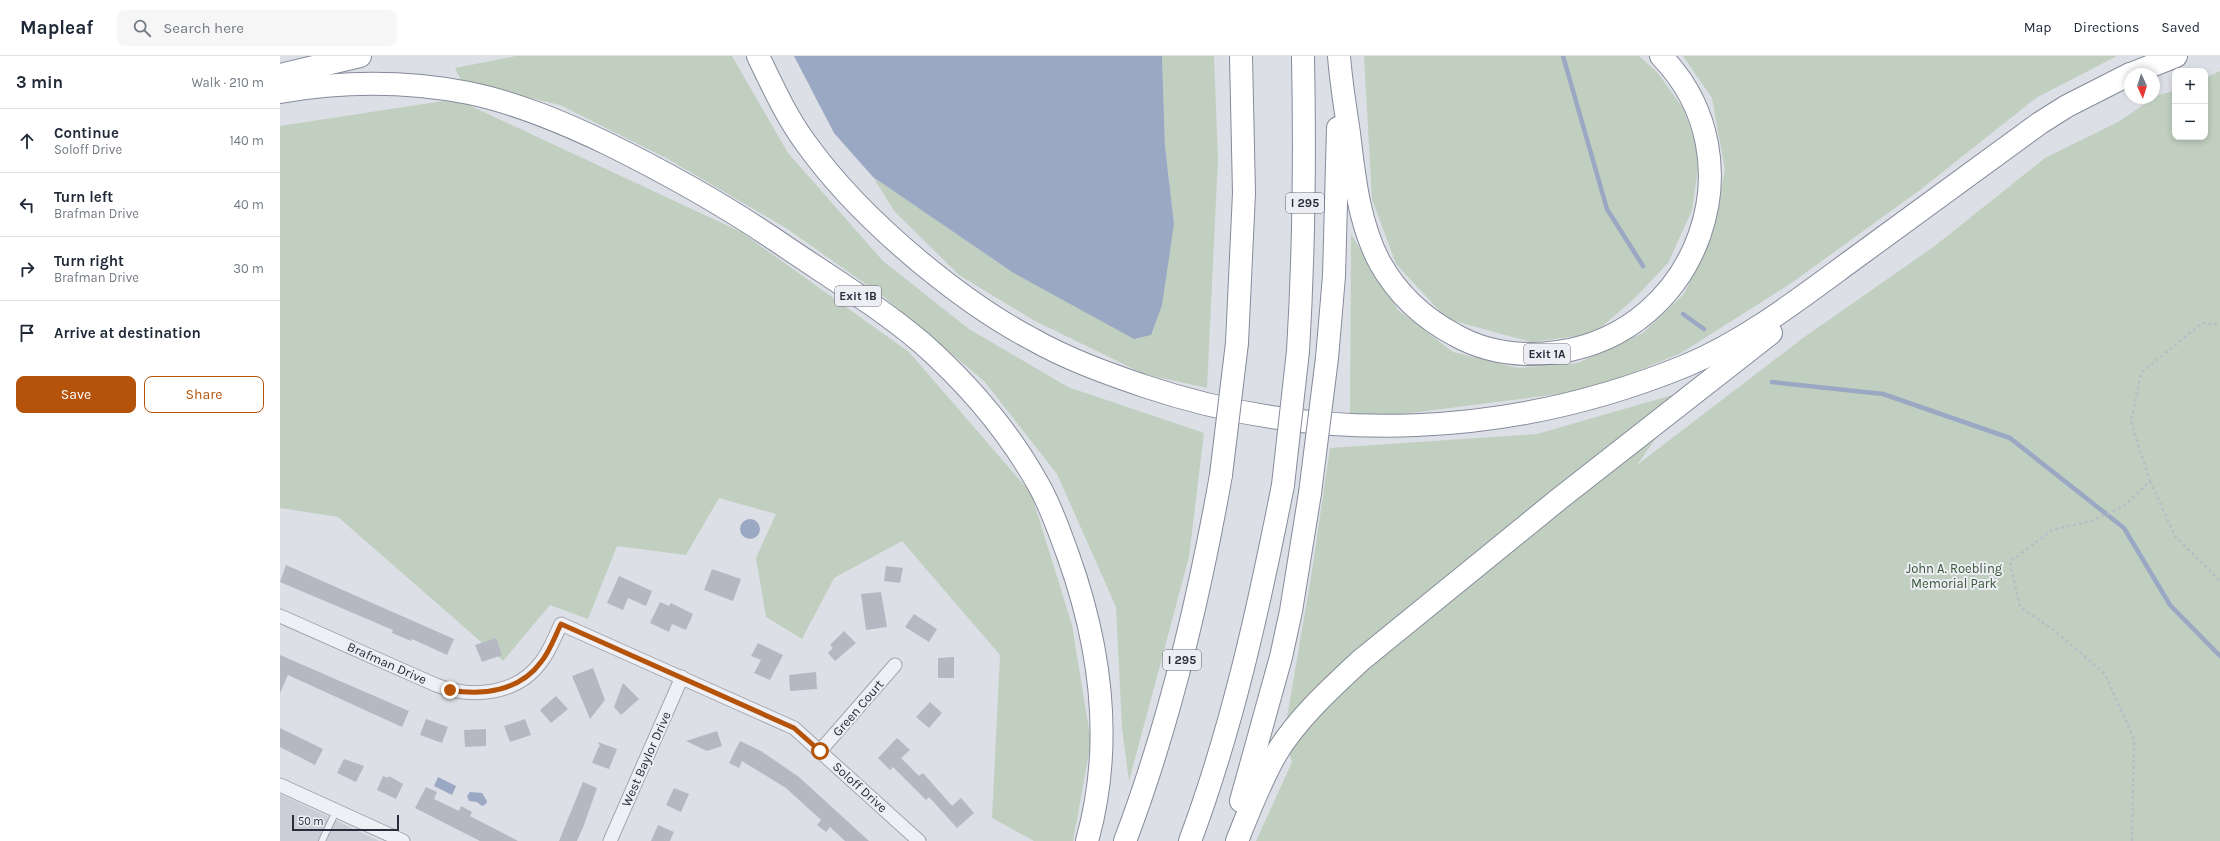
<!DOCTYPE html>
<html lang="en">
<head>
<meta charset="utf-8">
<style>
  :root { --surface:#fff; --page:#f6f6f7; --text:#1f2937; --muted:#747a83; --line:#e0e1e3; --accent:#b45309 }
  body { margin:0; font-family:Karla,sans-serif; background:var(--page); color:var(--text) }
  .controls { position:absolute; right:12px; top:12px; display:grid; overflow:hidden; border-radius:8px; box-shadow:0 2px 6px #0003 }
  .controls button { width:36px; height:36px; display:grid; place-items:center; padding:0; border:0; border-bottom:1px solid var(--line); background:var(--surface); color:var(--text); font:20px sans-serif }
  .compass { position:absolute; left:1844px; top:12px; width:36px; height:36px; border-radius:50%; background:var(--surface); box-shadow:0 2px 6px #0003; rotate:176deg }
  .scale { position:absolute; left:12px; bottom:10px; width:107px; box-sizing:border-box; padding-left:4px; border:2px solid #282c3b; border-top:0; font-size:11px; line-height:14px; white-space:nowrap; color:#282c3b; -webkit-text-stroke:3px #eceef4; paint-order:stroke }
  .stop { position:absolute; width:12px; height:12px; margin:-9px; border:3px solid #b45309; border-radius:50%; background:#fff }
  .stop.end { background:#b45309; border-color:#fff; box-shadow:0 1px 4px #0008 }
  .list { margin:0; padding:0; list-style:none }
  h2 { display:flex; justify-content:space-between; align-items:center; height:52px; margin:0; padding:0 16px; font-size:17px }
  h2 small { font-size:13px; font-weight:400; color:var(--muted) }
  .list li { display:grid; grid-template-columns:26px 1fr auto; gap:12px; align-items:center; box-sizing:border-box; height:64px; padding:0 16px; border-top:1px solid var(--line) }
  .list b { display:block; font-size:15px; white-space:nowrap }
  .list p { margin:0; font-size:13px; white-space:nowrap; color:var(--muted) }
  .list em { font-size:13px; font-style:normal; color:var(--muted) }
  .actions { display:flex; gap:8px; padding:12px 16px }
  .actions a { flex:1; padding:9px 0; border:1px solid var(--accent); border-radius:8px; text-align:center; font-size:14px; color:var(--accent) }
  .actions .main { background:var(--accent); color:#fff }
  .icon { flex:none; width:22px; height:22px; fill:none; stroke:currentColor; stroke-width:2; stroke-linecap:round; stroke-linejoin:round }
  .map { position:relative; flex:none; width:1940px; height:785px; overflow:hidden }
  header { display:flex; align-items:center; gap:24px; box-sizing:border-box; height:56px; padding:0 20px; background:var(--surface); border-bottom:1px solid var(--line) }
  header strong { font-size:19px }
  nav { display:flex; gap:22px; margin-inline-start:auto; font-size:14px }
  .search { width:280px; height:36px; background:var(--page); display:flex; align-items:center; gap:10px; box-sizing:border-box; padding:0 14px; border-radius:8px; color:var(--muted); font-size:15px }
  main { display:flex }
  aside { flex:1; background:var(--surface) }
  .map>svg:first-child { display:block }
  .built { fill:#cbced7 }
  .green { fill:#c0cfbf }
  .water { fill:#9aa8c4 }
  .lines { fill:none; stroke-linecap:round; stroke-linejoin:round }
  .stream { stroke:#9aa8c4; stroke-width:4.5 }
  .building { fill:#b5b8c2 }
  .service-casing { stroke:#a3a6af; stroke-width:8 }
  .minor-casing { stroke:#a3a6af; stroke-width:15 }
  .motorway-casing { stroke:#858b9b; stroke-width:24 }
  .path { stroke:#bbbdc5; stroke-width:2.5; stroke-dasharray:3 3; stroke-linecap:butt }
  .service { stroke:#eff0f5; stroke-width:6 }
  .minor { stroke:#eff0f5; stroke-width:13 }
  .motorway { stroke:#fff; stroke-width:22 }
  .motorway-bridge-casing { stroke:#858b9b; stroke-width:24; stroke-linecap:butt }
  .motorway-bridge { stroke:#fff; stroke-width:22 }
  .route { stroke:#b45309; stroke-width:5 }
  .labels { text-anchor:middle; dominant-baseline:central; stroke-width:4; stroke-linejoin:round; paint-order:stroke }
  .shield { fill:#eceef4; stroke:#636672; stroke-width:1 }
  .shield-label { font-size:12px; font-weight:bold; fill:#282c3b }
  .park-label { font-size:13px; fill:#375636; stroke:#eceef4 }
  .street-label { font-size:13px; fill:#282c3b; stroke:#eceef4 }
</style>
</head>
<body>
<header>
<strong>Mapleaf</strong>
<div class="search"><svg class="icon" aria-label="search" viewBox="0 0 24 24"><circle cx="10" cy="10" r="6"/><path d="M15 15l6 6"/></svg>Search here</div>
<nav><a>Map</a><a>Directions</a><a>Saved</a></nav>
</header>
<main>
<aside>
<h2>3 min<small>Walk · 210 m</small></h2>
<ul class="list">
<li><svg class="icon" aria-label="ahead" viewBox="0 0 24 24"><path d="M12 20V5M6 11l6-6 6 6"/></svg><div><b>Continue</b><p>Soloff Drive</p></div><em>140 m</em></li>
<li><svg class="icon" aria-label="left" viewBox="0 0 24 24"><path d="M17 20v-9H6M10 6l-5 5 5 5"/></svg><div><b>Turn left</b><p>Brafman Drive</p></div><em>40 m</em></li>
<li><svg class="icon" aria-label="right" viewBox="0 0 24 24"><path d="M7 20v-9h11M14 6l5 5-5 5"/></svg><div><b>Turn right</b><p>Brafman Drive</p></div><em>30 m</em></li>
<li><svg class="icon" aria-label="arrive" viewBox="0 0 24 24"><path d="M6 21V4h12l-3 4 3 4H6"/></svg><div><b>Arrive at destination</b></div></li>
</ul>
<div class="actions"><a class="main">Save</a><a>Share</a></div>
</aside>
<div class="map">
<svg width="1940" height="785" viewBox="0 0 1940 785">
  <rect width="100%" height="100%" fill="#dddfe6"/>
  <polygon class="built" points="0,738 99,785 0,785"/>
  <g class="green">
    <polygon points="236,0 452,0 508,97 603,205 689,273 788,331 924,377 909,501 849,725 842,672 836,551 777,418 704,325 604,241 506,172 388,103 280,49 182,26 175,12"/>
    <polygon points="882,0 934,0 938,103 927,332 864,318 755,265 679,219 615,156 593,121 732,216 894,168 885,90"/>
    <polygon points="1084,0 1359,0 1377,16 1403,52 1420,99 1412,154 1388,207 1355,242 1313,278 1251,286 1167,263 1116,208 1092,143"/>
    <polygon points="1403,0 1837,0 1756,42 1640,134 1510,228 1401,297 1310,334 1115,359 1070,359 1071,178 1118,254 1173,296 1237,312 1298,307 1363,277 1404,238 1432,180 1445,114 1432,42"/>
    <polygon points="1940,15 1940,785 976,785 1012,706 1004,679 1032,515 1050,392 1257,378 1410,334 1357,409 1523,282 1656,189 1765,102 1838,66 1878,39 1895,35 1895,81 1925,81 1925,22"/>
    <polygon points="176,43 461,176 629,296 751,437 792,569 811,686 793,785 754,785 712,762 720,599 622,485 554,522 522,583 486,561 476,502 496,458 439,442 406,499 337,490 308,563 270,549 223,605 58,461 0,452 0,70"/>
  </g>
  <g class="water">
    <polygon points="514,0 882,0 885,90 894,168 882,249 871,279 854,283 732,216 593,121 554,77"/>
    <circle cx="470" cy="473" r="10"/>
    <polygon points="158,721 176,730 172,739 154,730"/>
    <polygon points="190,736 202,737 207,745 206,748 202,750 197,746 189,745 187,740"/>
  </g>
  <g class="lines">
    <g class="stream">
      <polyline points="1283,0 1327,153 1363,210"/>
      <polyline points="1403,258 1424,273"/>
      <polyline points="1492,326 1603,338 1730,382 1844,472 1890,549 1940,600"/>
    </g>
  </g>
  <g class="building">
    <polygon points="6,509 174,583 167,599 132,583 131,585 112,577 113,574 0,526"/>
    <polygon points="606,510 623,512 620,527 604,525"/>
    <polygon points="432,513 461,523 453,545 424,534"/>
    <polygon points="339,520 372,535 366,550 348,542 343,554 327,547"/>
    <polygon points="601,536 607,571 586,574 581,538"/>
    <polygon points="380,546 389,550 391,547 413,558 406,574 392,568 389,576 370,567"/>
    <polygon points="634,558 657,573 649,586 625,571"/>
    <polygon points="564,575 576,587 555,605 548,597 553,592 550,589"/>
    <polygon points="216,582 222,599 202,606 195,589"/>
    <polygon points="478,587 503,599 490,624 474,617 481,604 471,600"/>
    <polygon points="0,599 129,655 122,671 8,619 0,637"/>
    <polygon points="674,601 674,622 658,622 658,602"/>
    <polygon points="313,612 325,644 310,663 292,620"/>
    <polygon points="536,616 537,633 510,635 509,619"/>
    <polygon points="343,627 359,643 341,659 334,651"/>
    <polygon points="276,640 288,653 271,667 260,654"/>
    <polygon points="650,646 662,657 649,672 636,661"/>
    <polygon points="146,663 168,671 162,687 140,679"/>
    <polygon points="245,663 251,679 230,686 224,670"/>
    <polygon points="0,672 43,693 35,709 0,691"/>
    <polygon points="206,673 206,690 185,691 184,674"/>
    <polygon points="437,675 442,690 427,695 406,685"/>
    <polygon points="617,682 630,694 621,702 639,720 643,717 672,750 681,742 694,757 677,772 649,741 646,744 613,711 610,714 598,702"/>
    <polygon points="460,685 481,695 519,721 589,785 565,785 550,771 546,776 537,769 541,764 506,732 462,705 459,712 449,707"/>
    <polygon points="318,686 337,693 329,713 312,707 319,690 321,693"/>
    <polygon points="64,703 84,710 76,726 57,717"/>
    <polygon points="103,720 108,722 109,720 123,728 116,743 97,734"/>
    <polygon points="303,726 317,732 304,769 297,785 279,785"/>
    <polygon points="146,731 157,736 154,743 179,755 181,750 192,756 190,760 238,785 200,785 135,752"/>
    <polygon points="394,732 409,738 401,756 386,749"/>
    <polygon points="378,769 394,776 390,785 371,785"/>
  </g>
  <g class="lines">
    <defs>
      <polyline id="service" points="42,785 56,755"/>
      <g id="minor">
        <path d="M0 560 156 629C191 643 237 639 261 606 270 595 275 580 281 568L514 672 639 785"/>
        <polyline points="540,695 615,609"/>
        <polyline points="0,729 123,785"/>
        <polyline points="330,785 402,621"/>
      </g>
      <g id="motorway">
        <path d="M478 0C492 29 506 60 525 86 557 131 598 171 640 206 675 235 712 262 752 283 787 303 826 317 864 330 1042 390 1231 381 1405 310 1465 285 1518 244 1571 205 1634 159 1697 113 1760 67L1787 50 1850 18"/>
        <path d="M1059 0C1061 26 1065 51 1069 77 1074 120 1079 168 1100 207 1118 239 1143 262 1175 279 1207 297 1242 301 1278 296 1418 276 1481 103 1381 0"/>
        <polyline points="1851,18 1896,0"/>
        <polyline points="0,19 80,0"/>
        <path d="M0 36C63 25 126 25 189 37 237 47 282 66 326 87 387 117 441 147 497 185 545 218 597 249 642 287 687 327 729 376 758 428 771 450 779 475 788 499 821 591 834 689 807 785"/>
        <polyline points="957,287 964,137 961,0"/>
        <path d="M1018 295C1024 196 1025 99 1023 0"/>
        <polyline points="1047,302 1054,220 1058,72"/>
        <polyline points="961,745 1001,601 1011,555 1030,437"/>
        <path d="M845 785C890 667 919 543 941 419"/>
        <path d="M910 785C953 670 979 550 1003 429"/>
        <path d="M957 785C969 755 980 726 996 698 1017 663 1050 633 1080 605L1279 443 1491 277"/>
      </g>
    </defs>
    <use href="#service" class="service-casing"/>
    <use href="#minor" class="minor-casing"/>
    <use href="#motorway" class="motorway-casing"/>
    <g class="path">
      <polyline points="1870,425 1895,480 1940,525"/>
      <polyline points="1852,785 1854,683 1825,618 1775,575 1740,551 1730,506 1772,474 1811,465 1844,450 1870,425 1851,366 1861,317 1922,267 1940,269"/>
    </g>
    <use href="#service" class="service"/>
    <use href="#minor" class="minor"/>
    <use href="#motorway" class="motorway"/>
    <defs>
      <g id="motorway-bridge">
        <polyline points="941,419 957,287"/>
        <polyline points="1003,429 1018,295"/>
        <polyline points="1030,437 1047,302"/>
      </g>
    </defs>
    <use href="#motorway-bridge" class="motorway-bridge-casing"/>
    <use href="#motorway-bridge" class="motorway-bridge"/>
  </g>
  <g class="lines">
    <path class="route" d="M170 634C202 640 240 635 261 606 270 595 275 580 281 568L514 672 540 695"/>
  </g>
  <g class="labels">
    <g class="shield">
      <rect x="1006" y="137" width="38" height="20" rx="3"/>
      <rect x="555" y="230" width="46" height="20" rx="3"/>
      <rect x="1244" y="288" width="46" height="20" rx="3"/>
      <rect x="883" y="594" width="38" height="20" rx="3"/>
    </g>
    <g class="shield-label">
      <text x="1025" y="147">I 295</text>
      <text x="578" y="240">Exit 1B</text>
      <text x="1267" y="298">Exit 1A</text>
      <text x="902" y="604">I 295</text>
    </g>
    <g class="park-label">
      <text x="1674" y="512">John A. Roebling<tspan x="1674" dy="15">Memorial Park</tspan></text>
    </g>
    <g class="street-label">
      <text transform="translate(107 607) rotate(24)">Brafman Drive</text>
      <text transform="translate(578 652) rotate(-49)">Green Court</text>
      <text transform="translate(366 703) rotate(-66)">West Baylor Drive</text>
      <text transform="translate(580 731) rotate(42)">Soloff Drive</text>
    </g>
  </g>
</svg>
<div class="controls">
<button>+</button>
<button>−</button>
</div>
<svg class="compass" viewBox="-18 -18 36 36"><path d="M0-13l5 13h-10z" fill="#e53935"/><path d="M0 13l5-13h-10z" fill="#747a83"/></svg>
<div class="scale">50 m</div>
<div class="stop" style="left:540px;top:695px"></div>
<div class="stop end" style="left:170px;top:634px"></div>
</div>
</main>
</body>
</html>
